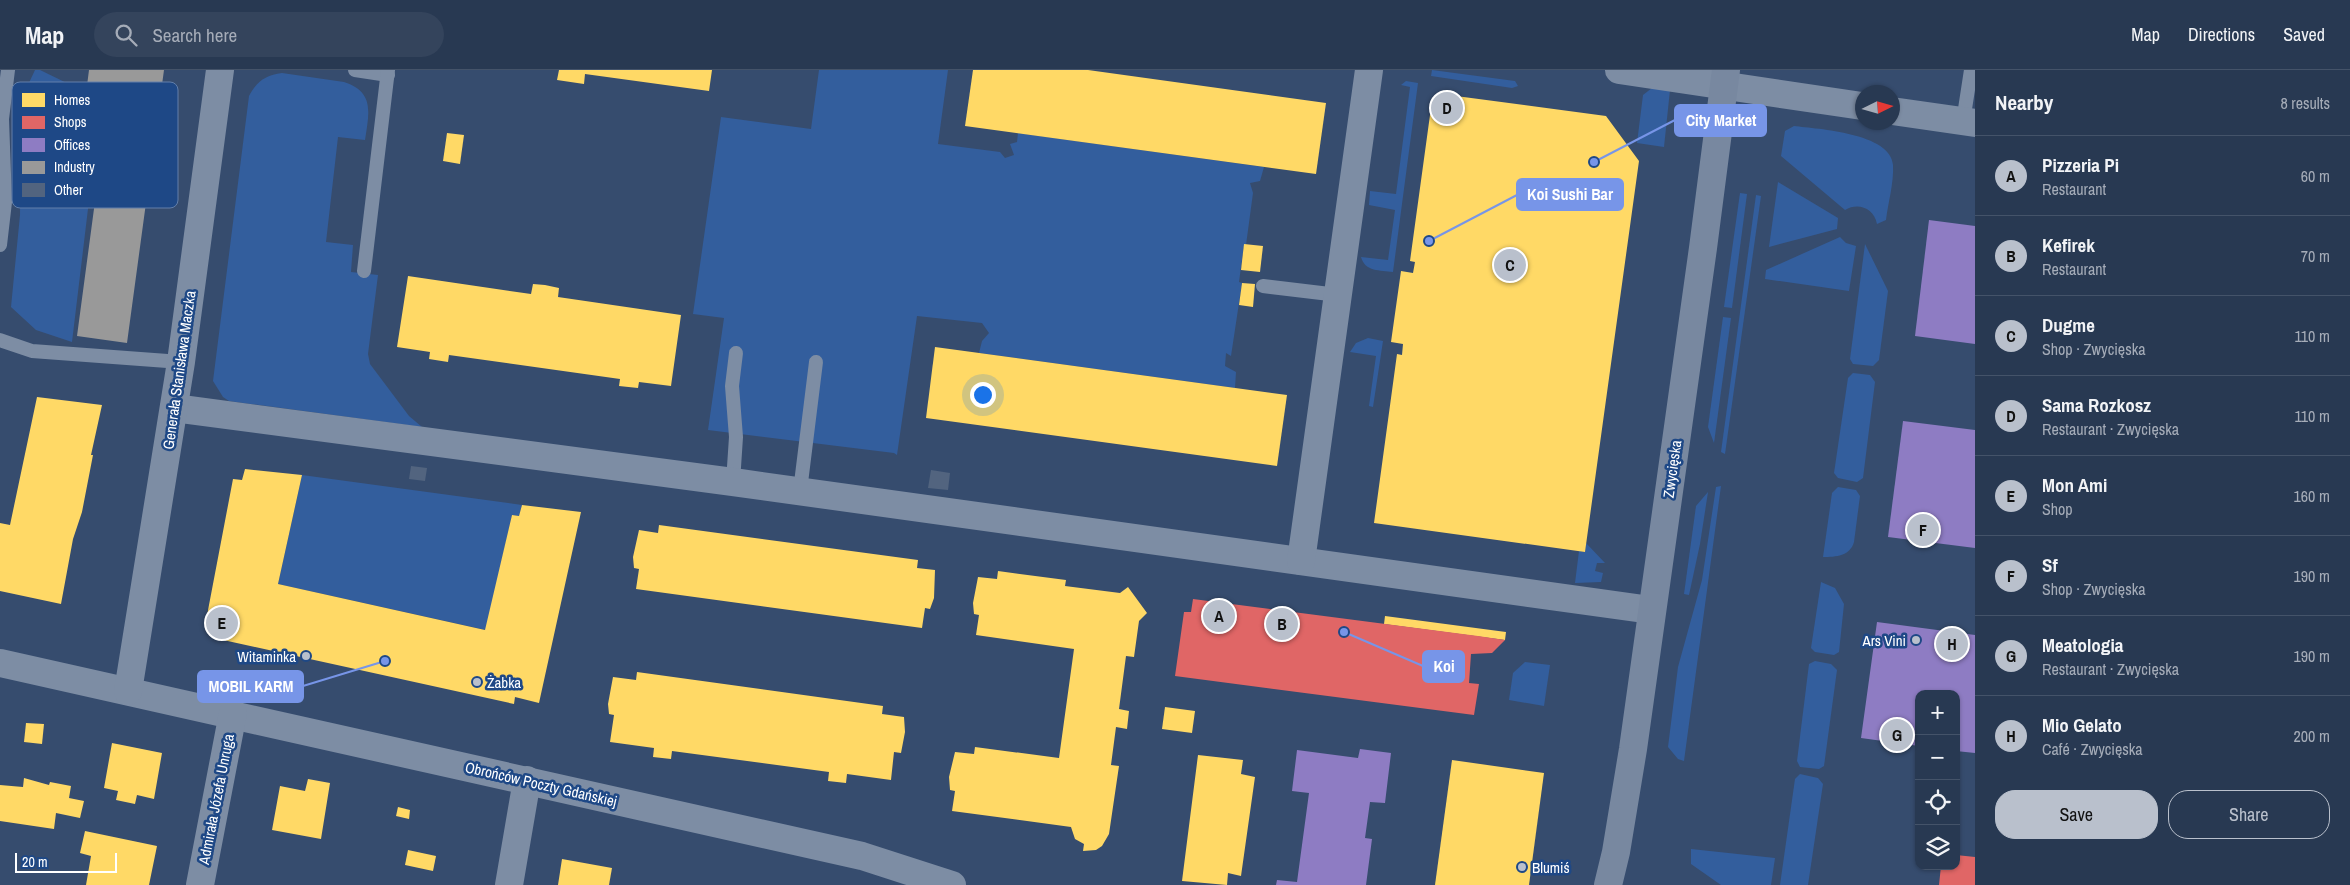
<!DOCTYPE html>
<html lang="en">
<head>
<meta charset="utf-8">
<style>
  :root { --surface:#283952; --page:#34445c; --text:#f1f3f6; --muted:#a5acb8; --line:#445369; --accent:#b9c0cc }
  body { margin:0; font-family:"Archivo Narrow",sans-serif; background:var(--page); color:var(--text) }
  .controls { position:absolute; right:15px; bottom:15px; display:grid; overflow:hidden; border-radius:10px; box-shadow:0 1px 4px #0004 }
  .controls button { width:45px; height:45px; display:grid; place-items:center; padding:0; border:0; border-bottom:1px solid var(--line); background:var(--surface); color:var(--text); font:25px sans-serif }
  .compass { position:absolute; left:1855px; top:15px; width:45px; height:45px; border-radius:50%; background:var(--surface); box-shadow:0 1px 4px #0004; rotate:85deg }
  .scale { position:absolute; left:15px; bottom:12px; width:102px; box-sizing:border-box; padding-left:5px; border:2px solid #fff; border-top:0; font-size:14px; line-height:18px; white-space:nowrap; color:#fff; -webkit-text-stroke:4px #1e4886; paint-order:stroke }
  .you { position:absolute; left:982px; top:324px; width:18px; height:18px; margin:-12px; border:4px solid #fff; border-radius:50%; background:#1a73e8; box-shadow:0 0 0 8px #1a73e833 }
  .badge { display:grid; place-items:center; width:32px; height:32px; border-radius:50%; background:var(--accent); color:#111; font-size:16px; font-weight:700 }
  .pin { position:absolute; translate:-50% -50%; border:2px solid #fff; box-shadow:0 1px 5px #0006 }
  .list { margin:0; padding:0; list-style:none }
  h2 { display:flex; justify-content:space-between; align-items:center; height:65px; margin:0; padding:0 20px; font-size:21px }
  h2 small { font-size:16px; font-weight:400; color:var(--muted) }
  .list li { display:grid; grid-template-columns:32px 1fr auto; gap:15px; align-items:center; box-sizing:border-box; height:80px; padding:0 20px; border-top:1px solid var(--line) }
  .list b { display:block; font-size:19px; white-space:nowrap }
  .list p { margin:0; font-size:16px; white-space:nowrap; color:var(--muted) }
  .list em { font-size:16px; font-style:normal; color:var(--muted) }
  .actions { display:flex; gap:10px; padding:15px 20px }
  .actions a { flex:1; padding:11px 0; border:1px solid var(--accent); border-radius:20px; text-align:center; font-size:18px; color:var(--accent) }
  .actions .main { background:var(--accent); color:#111 }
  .icon { flex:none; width:28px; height:28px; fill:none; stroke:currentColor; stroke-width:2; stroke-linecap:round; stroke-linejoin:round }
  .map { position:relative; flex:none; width:1975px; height:815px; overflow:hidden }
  header { display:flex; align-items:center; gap:30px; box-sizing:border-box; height:70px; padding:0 25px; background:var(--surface); border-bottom:1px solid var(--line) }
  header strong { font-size:24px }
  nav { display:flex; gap:28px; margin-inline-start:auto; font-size:18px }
  .search { width:350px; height:45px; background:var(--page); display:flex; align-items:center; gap:12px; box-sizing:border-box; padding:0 18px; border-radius:28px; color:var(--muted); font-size:19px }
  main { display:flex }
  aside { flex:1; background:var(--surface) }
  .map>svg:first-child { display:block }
  .green { fill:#335e9d }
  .homes { fill:#ffd966 }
  .shops { fill:#e06666 }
  .offices { fill:#8e7cc3 }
  .industry { fill:#999 }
  .building { fill:#52647f }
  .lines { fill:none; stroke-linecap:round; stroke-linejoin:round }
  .lane { stroke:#7d8da4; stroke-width:14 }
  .street { stroke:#7d8da4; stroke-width:28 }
  .secondary { stroke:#7888a0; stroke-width:28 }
  .poi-dot { fill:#b9c0cc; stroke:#1e4886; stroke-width:2 }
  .labels { text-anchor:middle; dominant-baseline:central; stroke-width:5; stroke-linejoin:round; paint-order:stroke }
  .street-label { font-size:15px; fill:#fff; stroke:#1e4886 }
  .poi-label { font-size:15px; fill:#fff; stroke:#1e4886; text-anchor:end }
  .key { fill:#1e4886; stroke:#627faa; stroke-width:1 }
  .key-label { font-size:14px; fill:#fff }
  .leader { fill:none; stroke:#7795e8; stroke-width:2 }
  .callout-dot { fill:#7795e8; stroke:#1e4886; stroke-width:2 }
  .callout { fill:#7795e8; stroke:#7795e8; stroke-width:2 }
  .callout-label { font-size:16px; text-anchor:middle; font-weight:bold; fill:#fff }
</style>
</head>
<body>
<header>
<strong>Map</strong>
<div class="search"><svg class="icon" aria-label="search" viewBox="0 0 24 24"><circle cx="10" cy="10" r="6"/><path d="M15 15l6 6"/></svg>Search here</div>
<nav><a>Map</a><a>Directions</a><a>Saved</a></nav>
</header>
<main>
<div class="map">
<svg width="1975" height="815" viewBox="0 0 1975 815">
  <rect width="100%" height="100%" fill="#364c6e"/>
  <g class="green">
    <polygon points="35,0 40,0 75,17 80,36 100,39 72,272 36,260 11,237 20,145 21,30"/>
    <polygon points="819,0 948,0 938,74 1000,82 1005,88 1014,85 1010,74 1017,72 1018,63 1264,97 1260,111 1250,113 1253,123 1246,175 1244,175 1239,212 1242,213 1231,286 1226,283 1225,296 1236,302 1235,318 979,283 982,271 989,263 982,253 917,246 897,385 894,383 708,360 724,248 693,244 721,47 811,59"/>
    <polygon points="1432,0 1515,11 1518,16 1512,18 1431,6"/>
    <path d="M282 3 344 12C375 22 369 43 365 70L338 67 326 172 353 175 351 202 378 205 368 284 370 294 409 346 422 357 229 331 223 327 213 311 249 26C257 11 266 5 282 3Z"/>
    <path d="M1406 11 1418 13 1393 202C1380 200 1365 202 1361 187L1388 190 1395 140 1369 135 1370 121 1396 124 1410 17 1401 15Z"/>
    <polygon points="1652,18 1670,20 1664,77 1637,73 1643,25"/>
    <path d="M1794 56C1818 59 1891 63 1893 95 1894 113 1888 133 1886 150L1877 154C1874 138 1858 132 1845 140L1781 86 1785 61Z"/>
    <polygon points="1778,112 1838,148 1837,159 1769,177"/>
    <polygon points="1740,123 1747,124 1732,238 1724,237"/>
    <polygon points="1756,125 1761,126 1725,384 1721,382"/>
    <polygon points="1840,167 1846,173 1856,176 1849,221 1765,209 1766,200"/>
    <polygon points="1865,174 1888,221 1879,290 1873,296 1853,294 1850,289"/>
    <polygon points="1723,247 1731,248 1714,373 1708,357"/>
    <polygon points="1368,268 1383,271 1373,337 1369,336 1376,286 1350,282 1356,273"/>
    <polygon points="1853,303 1870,305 1875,312 1863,408 1857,412 1838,408 1834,403 1848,308"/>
    <polygon points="302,405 522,435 519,446 512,445 486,560 278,514"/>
    <polygon points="1721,416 1684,691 1678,689 1668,677 1678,597 1702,510 1716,417"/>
    <path d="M1838 417 1856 420 1860 426 1854 472C1850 486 1836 487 1823 487L1832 423Z"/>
    <polygon points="1708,422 1700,474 1689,525 1684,524 1696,436"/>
    <polygon points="1586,473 1605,493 1597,493 1595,501 1603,503 1601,512 1575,513 1579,481 1585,482"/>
    <polygon points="1821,512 1835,518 1844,534 1839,582 1834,585 1815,582 1811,578"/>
    <polygon points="1815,591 1831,594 1837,600 1824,696 1819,699 1800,697 1797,691 1809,594"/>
    <polygon points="1525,592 1550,595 1544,636 1509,630 1513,603"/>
    <polygon points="1800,704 1818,708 1823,714 1808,815 1780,815 1795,709"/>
    <polygon points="1691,779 1775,788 1771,815 1721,815 1691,794"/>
  </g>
  <g class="homes">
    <polygon points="559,0 712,0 709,21 585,4 584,14 557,10"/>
    <polygon points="973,0 1088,0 1326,33 1316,104 965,56"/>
    <polygon points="1456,26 1606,46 1639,91 1585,482 1374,453 1397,284 1402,285 1403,274 1391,272 1401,201 1413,203 1415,192 1410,191 1430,45"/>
    <polygon points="447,63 464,65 460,94 443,91"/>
    <polygon points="1244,174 1263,176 1260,202 1241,200"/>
    <polygon points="408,206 531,224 533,214 545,215 559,218 558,227 681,245 671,316 639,312 638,318 619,316 620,309 449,285 448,292 429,289 430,282 397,277"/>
    <polygon points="1242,213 1255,214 1253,237 1239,235"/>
    <polygon points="935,277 1287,325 1277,396 926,348"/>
    <polygon points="37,327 102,335 91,385 93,385 82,442 73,469 61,534 0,521 0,453 10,455"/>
    <polygon points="245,399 302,405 278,514 485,560 512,445 519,446 522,435 581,442 539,633 515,627 514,634 214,568 205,556 233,409 242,410"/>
    <polygon points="659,455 918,490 917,498 935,500 934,528 930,539 925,538 922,558 636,519 639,499 634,498 633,487 639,460 658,463"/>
    <polygon points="998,501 1066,510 1065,516 1120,523 1128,517 1147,543 1139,551 1134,587 1126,586 1119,639 1129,641 1127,659 1116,657 1111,695 1119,696 1109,764 1102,776 1096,780 1083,781 1084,774 1075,769 1071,757 952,741 955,721 950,720 949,707 955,682 974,684 975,677 1059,688 1074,579 976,565 979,545 974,544 973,533 978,507 997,509"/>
    <polygon points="1385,546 1506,562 1505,570 1384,554"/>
    <polygon points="637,602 883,636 882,644 904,647 905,662 901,683 894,682 891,710 847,704 846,713 828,711 829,702 672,681 671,689 653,687 654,678 610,672 614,645 609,644 608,634 613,607 636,610"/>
    <polygon points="1165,637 1195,641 1192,663 1162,659"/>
    <polygon points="26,653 44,654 42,674 24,672"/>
    <polygon points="112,673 162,683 154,729 137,725 135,734 116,730 118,721 104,718"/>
    <polygon points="1198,685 1243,690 1241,704 1255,707 1241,806 1228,803 1227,815 1182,811"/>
    <polygon points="1452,690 1544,703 1529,815 1435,815"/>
    <polygon points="24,708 49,715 50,712 71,716 69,728 84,731 80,748 56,743 54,759 0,751 0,715 23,717"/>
    <polygon points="308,709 330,713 321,769 272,760 280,716 305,721"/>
    <polygon points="398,737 410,740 409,749 396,746"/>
    <polygon points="85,761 157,776 149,815 86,815 91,786 80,783"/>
    <polygon points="408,780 436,786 433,801 405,795"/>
    <polygon points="562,789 612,798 609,815 558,815"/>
  </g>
  <g class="shops">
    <polygon points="1193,529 1478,566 1505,570 1492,583 1471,584 1469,613 1479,614 1474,645 1175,606 1184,542 1191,542"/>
    <polygon points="1956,785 1975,787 1975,815 1939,815 1941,796 1956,796"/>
  </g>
  <g class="offices">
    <polygon points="1929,150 1975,156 1975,274 1915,266"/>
    <polygon points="1903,351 1975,360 1975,478 1888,467"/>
    <polygon points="1877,552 1975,565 1975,683 1956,681 1956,624 1919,624 1919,676 1861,668"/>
    <polygon points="1360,679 1391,683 1385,733 1370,732 1365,768 1372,769 1366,815 1276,815 1277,810 1297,812 1309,723 1292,721 1297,680 1358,688"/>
  </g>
  <polygon class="industry" points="89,0 164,0 127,273 77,266 108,34 85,31"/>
  <g class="building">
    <polygon points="411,396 427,398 425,411 409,409"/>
    <polygon points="931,400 950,403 948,420 928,418"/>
  </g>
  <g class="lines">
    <g class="lane">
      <polyline points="355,0 388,5"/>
      <polyline points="1963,52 1971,0"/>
      <polyline points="0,175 5,132 2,49 8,0"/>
      <polyline points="364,201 388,0"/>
      <polyline points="1263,216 1338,225"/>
      <polyline points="0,270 32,281 181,292"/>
      <polyline points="733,412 736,367 732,316 736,283"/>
      <polyline points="800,421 816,292"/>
    </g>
    <g class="street">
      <polyline points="1619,0 1862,36"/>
      <polyline points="1892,41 1975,53"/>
      <polyline points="174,338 733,412 1651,540"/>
      <polyline points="1301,491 1369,0"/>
      <polyline points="0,593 862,786 952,815"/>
      <polyline points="128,621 181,292 220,0"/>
      <polyline points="200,815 233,643"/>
      <polyline points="509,815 527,710"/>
    </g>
    <polyline class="secondary" points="1608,815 1616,782 1633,679 1703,178 1726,0"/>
  </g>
  <g class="poi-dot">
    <circle cx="1916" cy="570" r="5"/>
    <circle cx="306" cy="586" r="5"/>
    <circle cx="477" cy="612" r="5"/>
    <circle cx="1522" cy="797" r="5"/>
  </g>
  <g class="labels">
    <g class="street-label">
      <text transform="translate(179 300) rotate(-82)">Generała Stanisława Maczka</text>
      <text transform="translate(1672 399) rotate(-82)">Zwycięska</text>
      <text transform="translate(541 714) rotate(13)">Obrońców Poczty Gdańskiej</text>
      <text transform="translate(216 729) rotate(-79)">Admirała Józefa Unruga</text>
    </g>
    <g class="poi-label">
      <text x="1906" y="570">Ars Vini</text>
      <text x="296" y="586">Witaminka</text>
      <text x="487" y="612" text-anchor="start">Żabka</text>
      <text x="1532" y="797" text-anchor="start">Blumiś</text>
    </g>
  </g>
  <rect x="12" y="12" width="166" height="126" rx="8" class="key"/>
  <rect x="22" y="23" width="23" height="14" fill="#ffd966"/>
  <rect x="22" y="46" width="23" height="13" fill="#e06666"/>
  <rect x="22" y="68" width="23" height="14" fill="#8e7cc3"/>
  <rect x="22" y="91" width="23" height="13" fill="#999"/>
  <rect x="22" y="113" width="23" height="14" fill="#52647f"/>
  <g class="key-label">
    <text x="54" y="35">Homes</text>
    <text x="54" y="57">Shops</text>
    <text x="54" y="80">Offices</text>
    <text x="54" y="102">Industry</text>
    <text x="54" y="125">Other</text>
  </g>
  <path class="leader" d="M1594 92L1675 50M1429 171L1517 125M1344 562L1423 596M385 591L303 616"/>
  <g class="callout-dot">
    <circle cx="1594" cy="92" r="5"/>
    <circle cx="1429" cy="171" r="5"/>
    <circle cx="1344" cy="562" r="5"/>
    <circle cx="385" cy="591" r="5"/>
  </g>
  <g class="callout">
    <rect x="1675" y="35" width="91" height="31" rx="5"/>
    <rect x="1517" y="109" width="106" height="31" rx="5"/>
    <rect x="1423" y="581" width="41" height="31" rx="5"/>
    <rect x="198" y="601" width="105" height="31" rx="5"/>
  </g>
  <g class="callout-label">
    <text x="1721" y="56">City Market</text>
    <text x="1570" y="130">Koi Sushi Bar</text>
    <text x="1444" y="602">Koi</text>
    <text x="251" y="622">MOBIL KARM</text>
  </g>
</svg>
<div class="controls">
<button>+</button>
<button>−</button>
<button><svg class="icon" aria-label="locate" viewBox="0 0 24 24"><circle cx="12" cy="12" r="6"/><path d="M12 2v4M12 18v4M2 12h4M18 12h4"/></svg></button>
<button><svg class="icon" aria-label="layers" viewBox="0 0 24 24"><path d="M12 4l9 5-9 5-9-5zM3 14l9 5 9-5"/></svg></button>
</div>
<svg class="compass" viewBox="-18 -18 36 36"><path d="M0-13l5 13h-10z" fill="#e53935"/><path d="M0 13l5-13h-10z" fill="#a5acb8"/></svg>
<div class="scale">20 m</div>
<div class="you"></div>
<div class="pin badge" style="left:1219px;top:546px">A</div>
<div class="pin badge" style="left:1282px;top:554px">B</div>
<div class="pin badge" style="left:1510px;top:195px">C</div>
<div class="pin badge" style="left:1447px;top:38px">D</div>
<div class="pin badge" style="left:222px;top:553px">E</div>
<div class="pin badge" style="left:1923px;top:460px">F</div>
<div class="pin badge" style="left:1897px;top:665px">G</div>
<div class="pin badge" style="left:1952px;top:574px">H</div>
</div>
<aside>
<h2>Nearby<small>8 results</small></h2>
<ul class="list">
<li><span class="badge">A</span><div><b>Pizzeria Pi</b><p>Restaurant</p></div><em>60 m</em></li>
<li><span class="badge">B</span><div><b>Kefirek</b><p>Restaurant</p></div><em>70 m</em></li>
<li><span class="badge">C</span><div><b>Dugme</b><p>Shop · Zwycięska</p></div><em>110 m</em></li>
<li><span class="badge">D</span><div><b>Sama Rozkosz</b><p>Restaurant · Zwycięska</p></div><em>110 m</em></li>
<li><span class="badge">E</span><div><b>Mon Ami</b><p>Shop</p></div><em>160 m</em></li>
<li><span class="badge">F</span><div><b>Sf</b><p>Shop · Zwycięska</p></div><em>190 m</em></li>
<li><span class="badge">G</span><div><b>Meatologia</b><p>Restaurant · Zwycięska</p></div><em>190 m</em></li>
<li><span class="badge">H</span><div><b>Mio Gelato</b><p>Café · Zwycięska</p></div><em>200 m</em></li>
</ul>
<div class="actions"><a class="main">Save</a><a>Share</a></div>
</aside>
</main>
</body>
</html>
